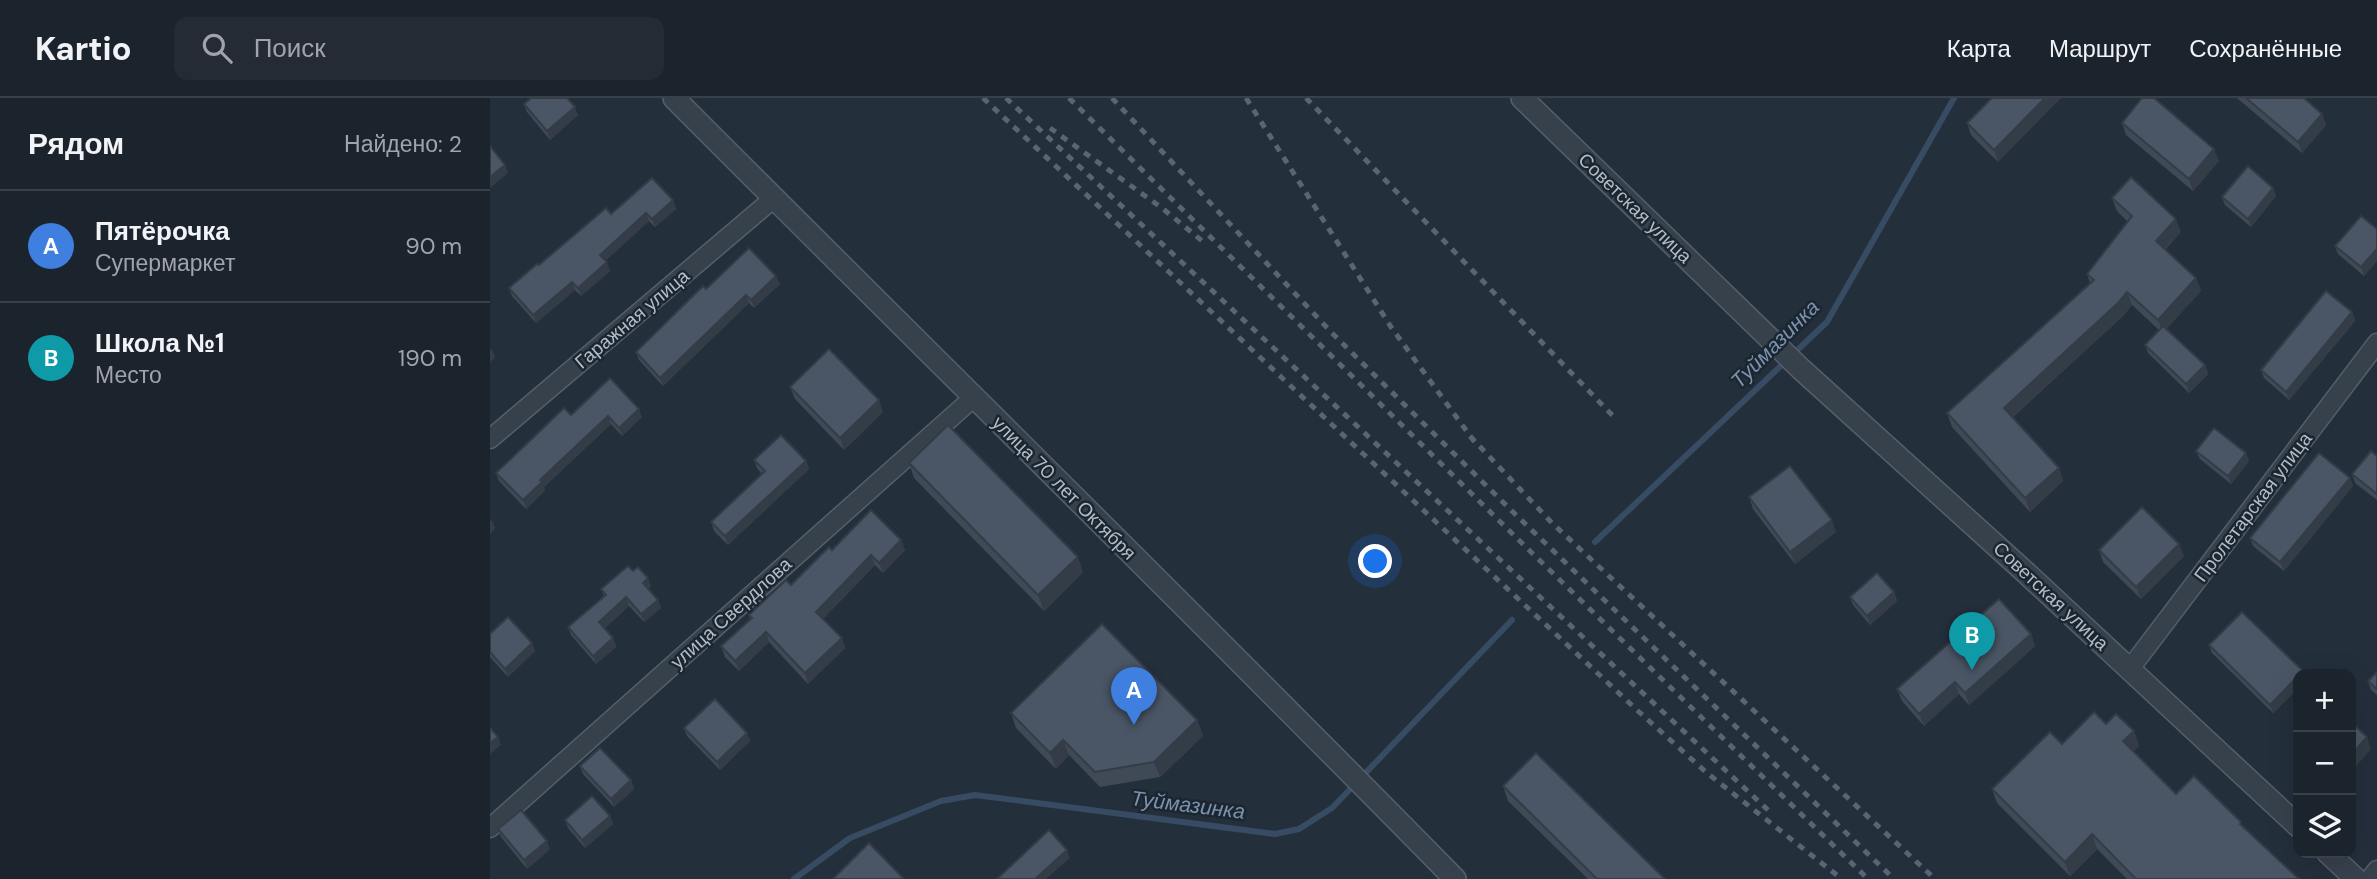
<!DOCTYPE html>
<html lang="ru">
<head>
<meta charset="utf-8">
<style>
  :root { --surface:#1b232d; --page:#242b35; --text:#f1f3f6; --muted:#a0a4aa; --line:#394049; --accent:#8bbbb9 }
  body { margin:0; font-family:"DM Sans",sans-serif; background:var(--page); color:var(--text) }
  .controls { position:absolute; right:21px; bottom:21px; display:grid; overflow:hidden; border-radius:14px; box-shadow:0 7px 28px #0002 }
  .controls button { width:63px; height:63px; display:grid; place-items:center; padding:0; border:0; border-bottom:2px solid var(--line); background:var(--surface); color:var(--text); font:35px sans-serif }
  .you { position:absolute; left:886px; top:464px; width:24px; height:24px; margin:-18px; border:5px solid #fff; border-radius:50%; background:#1a73e8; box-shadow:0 0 0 10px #1a73e833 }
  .badge { display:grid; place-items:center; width:46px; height:46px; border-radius:50%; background:var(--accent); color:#fff; font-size:23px; font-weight:700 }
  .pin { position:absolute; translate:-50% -58px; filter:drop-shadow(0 2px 4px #0008) }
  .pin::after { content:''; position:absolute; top:37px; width:24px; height:21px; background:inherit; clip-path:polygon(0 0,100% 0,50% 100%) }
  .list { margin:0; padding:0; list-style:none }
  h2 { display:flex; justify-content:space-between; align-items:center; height:91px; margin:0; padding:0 28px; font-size:30px }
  h2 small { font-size:23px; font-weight:400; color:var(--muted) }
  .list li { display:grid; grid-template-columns:46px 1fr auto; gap:21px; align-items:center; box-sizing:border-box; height:112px; padding:0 28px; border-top:2px solid var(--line) }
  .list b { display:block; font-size:26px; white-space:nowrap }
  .list p { margin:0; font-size:23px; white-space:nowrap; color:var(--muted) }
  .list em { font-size:23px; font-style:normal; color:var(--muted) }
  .icon { flex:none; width:38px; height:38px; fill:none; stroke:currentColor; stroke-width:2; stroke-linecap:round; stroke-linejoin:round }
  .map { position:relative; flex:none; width:1887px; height:781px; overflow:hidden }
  header { display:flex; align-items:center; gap:42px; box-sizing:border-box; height:98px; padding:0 35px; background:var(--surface); border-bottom:2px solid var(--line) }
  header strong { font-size:33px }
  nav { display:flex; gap:38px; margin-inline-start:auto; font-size:24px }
  .search { width:490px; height:63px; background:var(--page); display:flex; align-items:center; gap:18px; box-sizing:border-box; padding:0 24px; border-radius:14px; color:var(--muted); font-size:26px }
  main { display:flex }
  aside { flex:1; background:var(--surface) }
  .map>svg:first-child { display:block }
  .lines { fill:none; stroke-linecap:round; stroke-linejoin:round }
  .stream { stroke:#374b63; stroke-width:6 }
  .minor-casing { stroke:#555f6a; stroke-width:21 }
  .tertiary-casing { stroke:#555f6a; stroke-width:24 }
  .minor { stroke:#37414c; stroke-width:18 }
  .tertiary { stroke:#37414c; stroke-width:21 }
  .rail { stroke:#596573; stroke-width:5; stroke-dasharray:7 7; stroke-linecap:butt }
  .wall { fill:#404a57 }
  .shaded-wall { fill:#343c47 }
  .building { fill:#4a5665; stroke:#343c47; stroke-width:2 }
  .labels { text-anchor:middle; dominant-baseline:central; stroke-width:5; stroke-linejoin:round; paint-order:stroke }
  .street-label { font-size:19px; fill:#b3bcc8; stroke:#1c2631 }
  .water-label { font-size:21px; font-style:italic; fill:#7b93af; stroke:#1c2631 }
</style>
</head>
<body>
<header>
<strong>Kartio</strong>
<div class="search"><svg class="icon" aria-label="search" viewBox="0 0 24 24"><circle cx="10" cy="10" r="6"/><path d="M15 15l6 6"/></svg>Поиск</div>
<nav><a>Карта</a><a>Маршрут</a><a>Сохранённые</a></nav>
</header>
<main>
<aside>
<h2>Рядом<small>Найдено: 2</small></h2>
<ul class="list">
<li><span class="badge" style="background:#3f7fe0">A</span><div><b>Пятёрочка</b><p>Супермаркет</p></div><em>90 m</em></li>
<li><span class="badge" style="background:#0f9aa8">B</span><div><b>Школа №1</b><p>Место</p></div><em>190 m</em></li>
</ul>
</aside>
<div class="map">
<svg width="1887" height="781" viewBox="0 0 1887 781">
  <rect width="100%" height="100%" fill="#242f3c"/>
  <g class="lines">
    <g class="stream">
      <polyline points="1105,444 1337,224 1464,0"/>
      <polyline points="304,781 360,740 451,703 485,697 785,736 809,731 842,710 1022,522"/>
    </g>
    <defs>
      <g id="minor">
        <polyline points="0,341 284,100"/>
        <polyline points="1639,572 1887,245"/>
        <polyline points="0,730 483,300"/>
        <polyline points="1880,781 1887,772"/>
      </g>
      <g id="tertiary">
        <path d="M184 0C444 261 707 518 965 781"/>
        <polyline points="1032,0 1311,271 1534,473 1808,728"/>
        <polyline points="1838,755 1866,781"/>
      </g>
    </defs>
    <use href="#minor" class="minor-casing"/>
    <use href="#tertiary" class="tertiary-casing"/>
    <use href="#minor" class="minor"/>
    <use href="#tertiary" class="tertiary"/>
    <g class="rail">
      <polyline points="493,0 1148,613 1217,675 1348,778"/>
      <polyline points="516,0 1278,712"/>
      <polyline points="579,0 1042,455 1378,781"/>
      <polyline points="622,0 842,235 1025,416 1404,781"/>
      <polyline points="756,0 901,229 986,346"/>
      <polyline points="816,0 1123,318"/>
      <polyline points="560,30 672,110 717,147"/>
      <polyline points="980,338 1062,425 1445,781"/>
    </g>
  </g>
  <g class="wall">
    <polygon points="1502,0 1508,64 1481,37 1477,25"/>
    <polygon points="1747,0 1814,0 1832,16 1836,27 1812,55"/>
    <polygon points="34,6 88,17 60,42 37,14"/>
    <polygon points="1632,25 1729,63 1703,93 1636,37"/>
    <polygon points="1783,90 1786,98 1761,129 1735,107 1732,99"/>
    <polygon points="1622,100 1691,134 1675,152 1706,180 1711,193 1676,231 1715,267 1718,276 1699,295 1658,255 1655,247 1669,232 1642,207 1633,218 1522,320 1569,370 1573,383 1540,414 1462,329 1457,315 1600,185 1597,176 1638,124 1627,113"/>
    <polygon points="183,102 186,111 165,129 159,123 115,163 120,173 91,198 85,192 46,225 22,198 19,190 121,116"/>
    <polygon points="1887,131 1887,163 1874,178 1848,156 1845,148"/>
    <polygon points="290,186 264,210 259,205 173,288 149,262 146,254 216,191"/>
    <polygon points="1862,214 1865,223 1799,302 1774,280 1771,272"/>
    <polygon points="300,289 393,314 354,352 305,301"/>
    <polygon points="81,317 152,319 132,338 121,326 54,389 55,392 36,411 9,383 6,375"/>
    <polygon points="1706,353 1759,363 1741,386 1710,361"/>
    <polygon points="1887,358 1887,402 1865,385 1862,376"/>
    <polygon points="264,362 316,363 319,371 238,447 224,433 221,424 272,376 267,370"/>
    <polygon points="419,365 593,474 554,513 424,380"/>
    <polygon points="1860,380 1863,388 1794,473 1763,448 1760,440"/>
    <polygon points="1259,399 1346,434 1305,466 1263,411"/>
    <polygon points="411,442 415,452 393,475 385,467 333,521 352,540 355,550 318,586 279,544 249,573 235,559 231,548 260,521 259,517 301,487 342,452"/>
    <polygon points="1609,452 1694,458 1651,501 1613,464"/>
    <polygon points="143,473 161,488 158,491 168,502 171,510 154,524 139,508 115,530 123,540 126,549 106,566 81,537 78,529 114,498 111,491"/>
    <polygon points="1404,494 1407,503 1380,527 1363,507 1360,499"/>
    <polygon points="0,536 45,553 18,579 0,559"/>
    <polygon points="1541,536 1545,548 1479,607 1469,596 1434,628 1412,603 1407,591"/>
    <polygon points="1719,547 1813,573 1814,576 1808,576 1808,590 1783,615 1722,555"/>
    <polygon points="1887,574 1887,597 1881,592 1878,583"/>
    <polygon points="521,615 707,622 713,638 670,679 610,689 579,657 566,671 526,630"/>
    <polygon points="1616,626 1644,633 1649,648 1643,653 1686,696 1752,728 1809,781 1637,781 1607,751 1580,778 1507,705 1502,691 1572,646"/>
    <polygon points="194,630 257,635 260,643 230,672 197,638"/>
    <polygon points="90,668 141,682 144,691 124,709 93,676"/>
    <polygon points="1013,688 1175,781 1098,781 1018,703"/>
    <polygon points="120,718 123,726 95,750 78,730 75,722"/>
    <polygon points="8,731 60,751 37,771 11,739"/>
  </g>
  <g class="shaded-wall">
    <polygon points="1555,0 1571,0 1508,64 1504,52"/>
    <polygon points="85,9 88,17 60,42 57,33"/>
    <polygon points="1832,16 1836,27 1812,55 1808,44"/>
    <polygon points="1724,51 1729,63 1703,93 1699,81"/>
    <polygon points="15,67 18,75 0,90 0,79"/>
    <polygon points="1783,90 1786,98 1761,129 1758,121"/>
    <polygon points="183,102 186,111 165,129 162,121"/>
    <polygon points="156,115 159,123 113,165 110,157"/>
    <polygon points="1686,121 1691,134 1670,156 1666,143"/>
    <polygon points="1887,151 1887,163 1874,178 1871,169"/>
    <polygon points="117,164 120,173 91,198 88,190"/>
    <polygon points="286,178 290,186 264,210 261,202"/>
    <polygon points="1706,180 1711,193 1673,235 1668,222"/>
    <polygon points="82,184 85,192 46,225 43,217"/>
    <polygon points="1637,194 1642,207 1633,218 1518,323 1514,310"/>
    <polygon points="256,197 259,205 173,288 170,280"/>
    <polygon points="1862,214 1865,223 1799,302 1796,294"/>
    <polygon points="2,251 5,260 0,264 0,253"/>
    <polygon points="1715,267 1718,276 1699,295 1696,286"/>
    <polygon points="389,302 393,314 354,352 350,340"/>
    <polygon points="149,311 152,319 132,338 129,330"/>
    <polygon points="118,318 121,326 54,389 55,392 36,411 33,402 50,382"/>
    <polygon points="1756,355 1759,363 1741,386 1738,378"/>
    <polygon points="316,363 319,371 238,447 235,438"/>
    <polygon points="1569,370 1573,383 1540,414 1535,400"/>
    <polygon points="1860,380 1863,388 1794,473 1790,464"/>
    <polygon points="2,422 5,431 0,436 0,424"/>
    <polygon points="1342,422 1346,434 1305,466 1300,454"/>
    <polygon points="411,442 415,452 393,475 389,465"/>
    <polygon points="1689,446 1694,458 1651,501 1646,489"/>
    <polygon points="381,457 385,467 330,524 326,514"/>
    <polygon points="588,459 593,474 554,513 548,497"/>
    <polygon points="158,480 161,488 156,493 153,485"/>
    <polygon points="1404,494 1407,503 1380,527 1377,518"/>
    <polygon points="136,499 139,508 112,532 109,524"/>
    <polygon points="168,502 171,510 154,524 151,516"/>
    <polygon points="276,534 279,544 249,573 245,563"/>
    <polygon points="1541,536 1545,548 1479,607 1475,595"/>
    <polygon points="123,540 126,549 106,566 103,558"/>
    <polygon points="352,540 355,550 318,586 315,575"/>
    <polygon points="42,545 45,553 18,579 15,571"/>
    <polygon points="1808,578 1808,590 1783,615 1780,607"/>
    <polygon points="1465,584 1469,596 1434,628 1429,616"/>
    <polygon points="707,622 713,638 670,679 664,664"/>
    <polygon points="1644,633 1649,648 1639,658 1633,643"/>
    <polygon points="257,635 260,643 230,672 227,664"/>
    <polygon points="8,639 11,647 0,656 0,645"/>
    <polygon points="1877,639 1881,651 1861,674 1861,657"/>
    <polygon points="573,642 579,657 566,671 560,655"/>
    <polygon points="141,682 144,691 124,709 121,701"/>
    <polygon points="120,718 123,726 95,750 92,742"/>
    <polygon points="1602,736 1607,751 1580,778 1575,764"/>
    <polygon points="57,743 60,751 37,771 34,762"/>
    <polygon points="577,752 580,760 556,781 545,781"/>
  </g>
  <g class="building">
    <polygon points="41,0 77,0 85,9 57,33 34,6"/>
    <polygon points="1502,0 1555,0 1504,52 1477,25"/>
    <polygon points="1652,0 1664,0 1724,51 1699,81 1632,25"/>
    <polygon points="1756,0 1814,0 1832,16 1808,44"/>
    <polygon points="0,48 15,67 0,79"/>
    <polygon points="1758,68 1783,90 1758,121 1732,99"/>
    <polygon points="1641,79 1686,121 1666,143 1706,180 1668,222 1637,194 1628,205 1514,310 1569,370 1535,400 1457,315 1604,182 1597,176 1642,118 1622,100"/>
    <polygon points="162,80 183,102 162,121 156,115 110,157 117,164 88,190 82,184 43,217 19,190 47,166 49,167 116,110 121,116"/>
    <polygon points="1871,118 1887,131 1887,151 1871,169 1845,148"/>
    <polygon points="259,150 286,178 261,202 256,197 170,280 146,254 213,188 216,191"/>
    <polygon points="1836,193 1862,214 1796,294 1771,272"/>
    <polygon points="1673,228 1715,267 1696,286 1655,247"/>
    <polygon points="339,251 389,302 350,340 300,289"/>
    <polygon points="120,280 149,311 129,330 118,318 50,382 52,384 33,402 6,375 74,310 81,317"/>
    <polygon points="458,327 588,459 548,497 419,365"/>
    <polygon points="1724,330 1756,355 1738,378 1706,353"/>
    <polygon points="291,337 316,363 235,438 221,424 275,373 264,362"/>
    <polygon points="1881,353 1887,358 1887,396 1862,376"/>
    <polygon points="1829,355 1860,380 1790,464 1760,440"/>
    <polygon points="1300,368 1342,422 1300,454 1259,399"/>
    <polygon points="1652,409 1689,446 1646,489 1609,452"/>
    <polygon points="381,412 411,442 389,465 381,457 326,514 352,540 315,575 276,534 245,563 231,548 262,520 259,517 296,482 301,487 339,449 342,452"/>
    <polygon points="138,468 143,473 148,469 158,480 153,485 168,502 151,516 136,499 109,524 123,540 103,558 78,529 116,497 111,491"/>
    <polygon points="1387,475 1404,494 1377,518 1360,499"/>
    <polygon points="1509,501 1541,536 1475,595 1465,584 1429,616 1407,591"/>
    <polygon points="1752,514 1813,573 1810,576 1808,576 1808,578 1780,607 1719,547"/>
    <polygon points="18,519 42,545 15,571 0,554 0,536"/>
    <polygon points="612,526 707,622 664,664 605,674 573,642 560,655 521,615"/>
    <polygon points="1887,574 1887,591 1878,583"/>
    <polygon points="225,601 257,635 227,664 194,630"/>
    <polygon points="1604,614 1616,626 1626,616 1644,633 1633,643 1686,696 1704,678 1751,724 1750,726 1809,781 1646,781 1602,736 1575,764 1502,691 1560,634 1572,646"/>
    <polygon points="1861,624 1877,639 1861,657"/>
    <polygon points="0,630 8,639 0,645"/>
    <polygon points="110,650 141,682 121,701 90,668"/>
    <polygon points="1046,655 1175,781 1107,781 1013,688"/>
    <polygon points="102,698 120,718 92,742 75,722"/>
    <polygon points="31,712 57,743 34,762 8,731"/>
    <polygon points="559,732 577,752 545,781 507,781"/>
    <polygon points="379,745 414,781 343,781"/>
  </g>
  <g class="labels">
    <g class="street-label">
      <text transform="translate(1145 110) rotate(44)">Советская улица</text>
      <text transform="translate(142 221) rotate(-40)">Гаражная улица</text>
      <text transform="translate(574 390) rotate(45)">улица 70 лет Октября</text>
      <text transform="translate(1763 409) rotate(-53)">Пролетарская улица</text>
      <text transform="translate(1561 498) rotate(43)">Советская улица</text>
      <text transform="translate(241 515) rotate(-42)">улица Свердлова</text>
    </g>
    <g class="water-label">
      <text transform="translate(1285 246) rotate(-45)">Туймазинка</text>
      <text transform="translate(698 707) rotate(7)">Туймазинка</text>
    </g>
  </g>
</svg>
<div class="controls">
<button>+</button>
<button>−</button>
<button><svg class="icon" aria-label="layers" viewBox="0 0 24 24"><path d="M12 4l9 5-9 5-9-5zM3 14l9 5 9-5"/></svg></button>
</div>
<div class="you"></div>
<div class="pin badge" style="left:644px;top:627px;background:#3f7fe0">A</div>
<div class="pin badge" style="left:1482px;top:572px;background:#0f9aa8">B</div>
</div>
</main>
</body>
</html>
